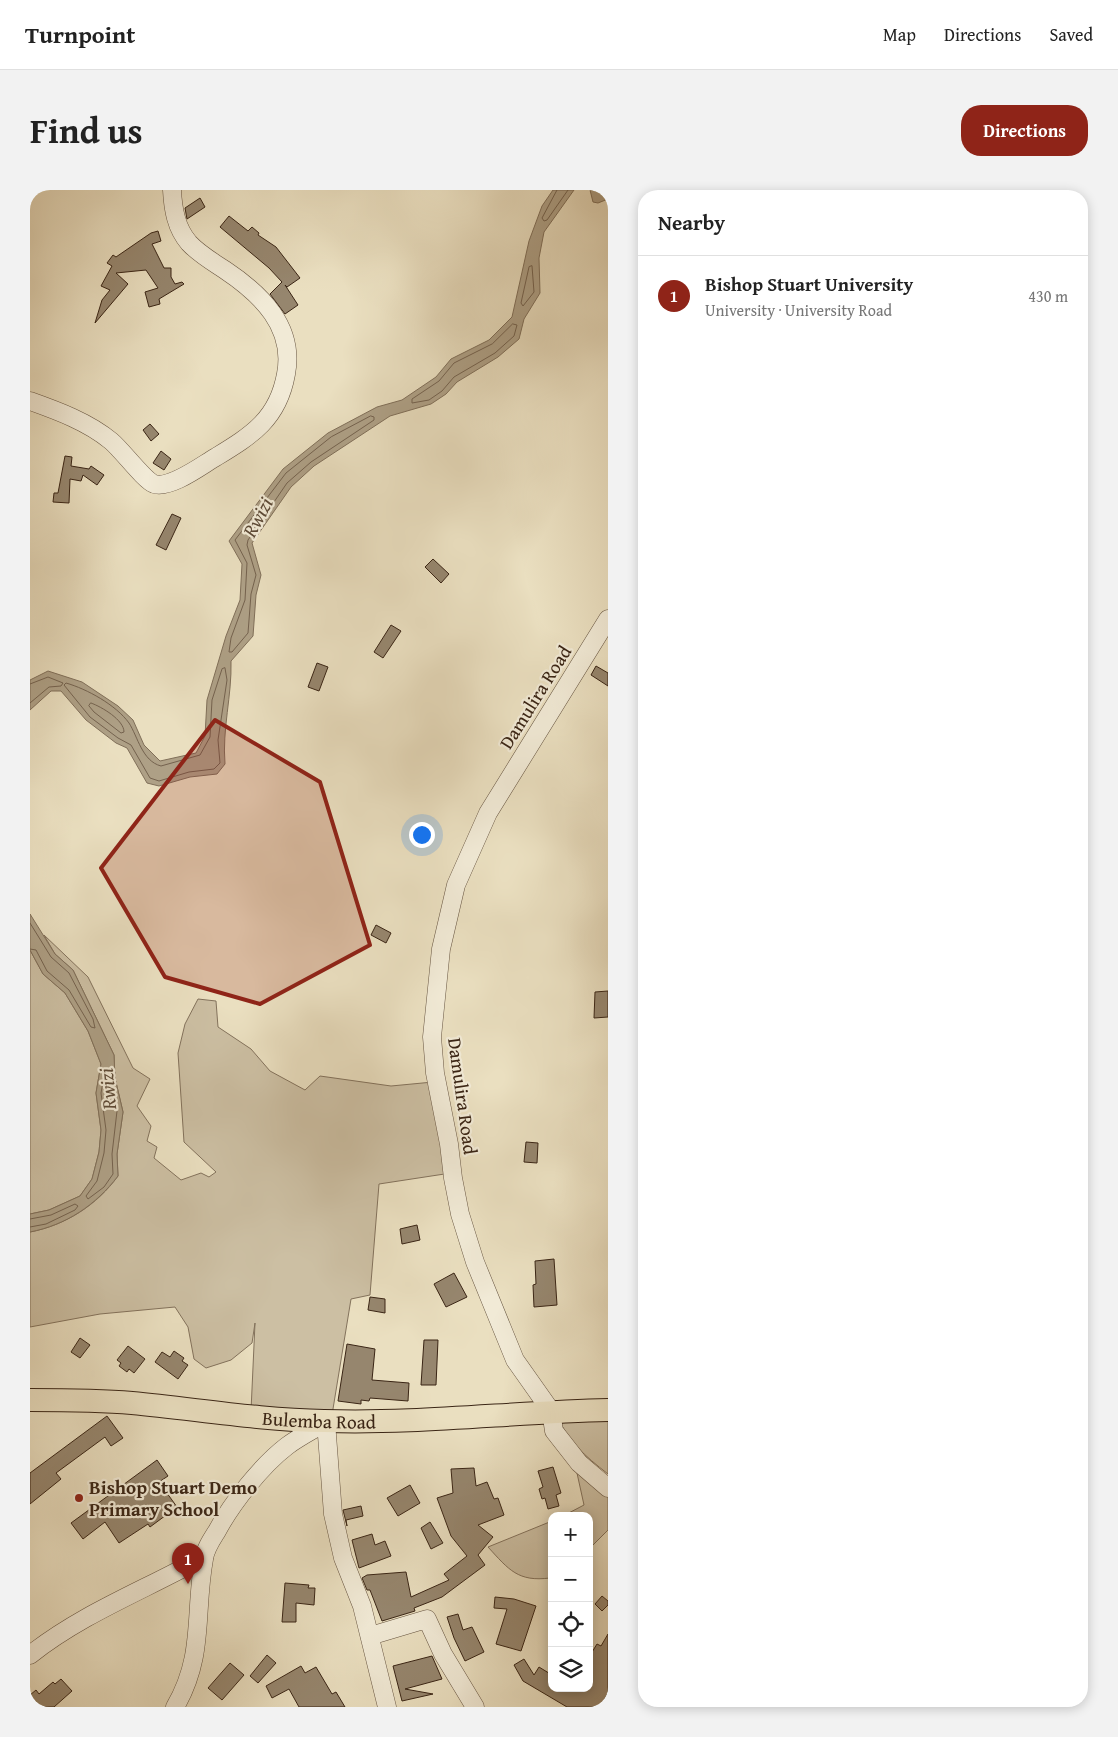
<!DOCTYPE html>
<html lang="en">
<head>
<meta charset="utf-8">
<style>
  :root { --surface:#fff; --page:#f2f2f2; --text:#222; --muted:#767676; --line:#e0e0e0; --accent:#8f2418 }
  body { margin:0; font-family:"Gentium Book Plus",serif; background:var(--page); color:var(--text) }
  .controls { position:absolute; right:15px; bottom:15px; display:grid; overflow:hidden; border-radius:10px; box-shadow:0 2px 12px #0003 }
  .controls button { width:45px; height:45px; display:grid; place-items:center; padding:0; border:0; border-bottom:1px solid var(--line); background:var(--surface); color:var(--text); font:25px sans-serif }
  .you { position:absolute; left:391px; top:644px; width:18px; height:18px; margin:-12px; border:4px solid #fff; border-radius:50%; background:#1a73e8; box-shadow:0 0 0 8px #1a73e833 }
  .badge { display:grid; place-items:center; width:32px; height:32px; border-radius:50%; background:var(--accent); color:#fff; font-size:16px; font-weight:700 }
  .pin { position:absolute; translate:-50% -41px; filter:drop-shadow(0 1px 2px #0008) }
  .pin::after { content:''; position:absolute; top:26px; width:18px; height:15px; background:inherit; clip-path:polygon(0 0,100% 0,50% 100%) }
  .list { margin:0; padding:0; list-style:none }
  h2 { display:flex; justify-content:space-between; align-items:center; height:65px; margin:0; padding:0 20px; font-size:21px }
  h2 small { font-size:16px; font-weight:400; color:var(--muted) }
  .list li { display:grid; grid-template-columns:32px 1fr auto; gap:15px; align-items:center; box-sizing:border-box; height:80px; padding:0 20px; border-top:1px solid var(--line) }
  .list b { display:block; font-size:19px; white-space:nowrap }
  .list p { margin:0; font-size:16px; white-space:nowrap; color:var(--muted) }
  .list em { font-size:16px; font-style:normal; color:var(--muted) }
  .icon { flex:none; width:28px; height:28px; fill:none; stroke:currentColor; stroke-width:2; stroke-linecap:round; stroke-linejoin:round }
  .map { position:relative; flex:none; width:578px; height:1517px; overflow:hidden; border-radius:20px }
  header { display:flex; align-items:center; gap:30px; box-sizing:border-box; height:70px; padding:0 25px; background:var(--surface); border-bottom:1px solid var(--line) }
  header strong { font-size:24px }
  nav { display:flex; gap:28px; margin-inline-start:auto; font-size:18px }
  .intro { display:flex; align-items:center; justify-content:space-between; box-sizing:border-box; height:120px; padding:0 30px }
  h1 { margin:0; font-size:35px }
  .button { padding:12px 22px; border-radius:20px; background:var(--accent); color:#fff; font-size:18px; font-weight:700 }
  main { display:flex; gap:30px; padding:0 30px }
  aside { flex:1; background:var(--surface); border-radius:20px; box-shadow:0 2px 12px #0003 }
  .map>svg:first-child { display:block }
  .green { fill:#ccbfa3; stroke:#83725c }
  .water { fill:#aea086; stroke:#806f59 }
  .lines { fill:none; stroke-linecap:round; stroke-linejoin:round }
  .shore { stroke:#74624e; stroke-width:1 }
  .building { fill:#96866e; stroke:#3a2515 }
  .minor-casing { stroke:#665440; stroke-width:19 }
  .major-casing { stroke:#3a2515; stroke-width:24 }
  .minor { stroke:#f1ead6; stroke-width:18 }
  .major { stroke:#eadfc0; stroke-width:22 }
  .marked { fill:#8f2418; fill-opacity:0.2; stroke:#8f2418; stroke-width:4; stroke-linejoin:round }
  .poi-dot { fill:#8f2418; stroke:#f1ead6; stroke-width:2 }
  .labels { text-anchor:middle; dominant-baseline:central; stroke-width:4.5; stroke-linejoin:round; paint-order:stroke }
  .street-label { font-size:19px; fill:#3a2515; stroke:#f1ead6 }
  .poi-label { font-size:19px; font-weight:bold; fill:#3a2515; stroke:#f1ead6; text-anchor:start }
  .water-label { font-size:20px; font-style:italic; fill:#5d4a37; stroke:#f1ead6 }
</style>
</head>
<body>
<header>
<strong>Turnpoint</strong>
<nav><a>Map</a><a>Directions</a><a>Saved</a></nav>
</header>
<div class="intro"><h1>Find us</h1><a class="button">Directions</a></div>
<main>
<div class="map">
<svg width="578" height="1517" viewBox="0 0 578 1517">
  <rect width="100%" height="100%" fill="#eadfc0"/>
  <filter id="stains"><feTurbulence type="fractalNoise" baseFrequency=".004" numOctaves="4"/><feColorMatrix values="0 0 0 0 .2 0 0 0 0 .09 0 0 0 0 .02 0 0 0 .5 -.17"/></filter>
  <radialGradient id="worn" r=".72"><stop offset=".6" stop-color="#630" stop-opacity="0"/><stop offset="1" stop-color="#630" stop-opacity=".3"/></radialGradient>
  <g class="green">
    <path d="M14 745 58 787 103 878 120 889 107 916 121 936 117 951 127 957 124 968 151 990 171 983 179 987 186 982 154 952 148 863 155 834 168 809 186 811 188 837 221 859 240 881 275 900 290 886 361 896 403 892 421 983 349 994 340 1105 321 1109 302 1225 221 1221 225 1133 222 1153 201 1170 176 1178 164 1169 158 1137 145 1117 70 1124 0 1137V1042C36 1035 67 1015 88 986L87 964 93 922 85 888 84 865 43 780 25 764Z"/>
    <polygon points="0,760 13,784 35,803 58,841 71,874 66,903 71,940 69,962 62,989 50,1006 19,1020 0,1024"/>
    <path d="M578 1218V1284C555 1266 537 1251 526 1223Z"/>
    <polygon points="545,1274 578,1296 578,1340 559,1359 559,1326 533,1326 554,1315"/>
    <path d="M522 1331 520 1388C488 1392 479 1380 458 1357Z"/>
  </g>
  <g class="water">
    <path d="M523 0H544L514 42 509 68 510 103 494 129 489 149 468 167 427 192 416 204 401 214 360 226 284 276 261 297 222 353 231 385 226 405 223 446 201 471C202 506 192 539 195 574L187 584 160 587 129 596 117 593 97 558 86 553 56 530 31 501H21L0 520V490L18 481 52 492 88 516 103 530 114 555 130 571 166 563 175 546 177 510 196 446 210 410 212 374 199 351 253 279 298 243 347 217 372 210 406 187 421 169 459 150 482 127 499 51 512 16Z"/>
    <polygon points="560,0 578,0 578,9 568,13 563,12"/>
    <path d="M0 724 25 764 43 780 84 865 85 888 93 922 87 964 88 986C66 1015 36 1035 0 1042V1024L19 1020 50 1006 62 989 69 962 71 940 66 903 71 874 58 841 35 803 13 784 0 760Z"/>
  </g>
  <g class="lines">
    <g class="shore">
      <polyline points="527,0 512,28 514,31 517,30 538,0"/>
      <polygon points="502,76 504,102 493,116 491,113 499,77"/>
      <polygon points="483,134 487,135 484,146 465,163 424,187 412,201 399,210 382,213 382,209 409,191 424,173 462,154"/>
      <polygon points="341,226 344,227 344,230 281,272 257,293 218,350 217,355 226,385 221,404 218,443 202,462 199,462 201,448 215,410 217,373 205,350 256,283 301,247"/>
      <path d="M195 478 197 490 188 550 190 573 184 579 159 582 129 591 120 588 101 555 88 548 60 527 34 495 36 493C57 499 86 515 99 533 108 547 112 571 131 576L170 565 180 547 182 510 192 479Z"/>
      <polyline points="0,494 18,487 33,493 31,496 19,497 0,513"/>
      <path d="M61 513C72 517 94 530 94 542L91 543 64 522 59 516Z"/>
      <polyline points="0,733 21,767 39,783 63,829 65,838 61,837 39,800 17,781 6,760 0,759"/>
      <polygon points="78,879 87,921 82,964 83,984 74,997 58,1009 56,1006 67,991 74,963 76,940 71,903 75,881"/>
      <polyline points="0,1029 21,1025 45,1014 48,1016 45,1020 16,1034 0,1037"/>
    </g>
  </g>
  <g class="building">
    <polygon points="170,8 175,17 157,29 155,18"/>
    <polygon points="199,26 218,41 222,37 229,43 228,45 246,57 270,88 257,97 255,95 268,115 255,124 240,104 252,92 239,78 190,37"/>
    <polygon points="128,41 131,51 122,54 134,78 141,78 141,87 145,94 152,92 154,94 129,109 130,114 119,117 115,102 128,98 116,80 86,83 98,94 65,133 72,110 80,100 71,96 82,76 77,73 83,65 86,67 121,43"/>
    <polygon points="120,234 129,244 121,251 113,240"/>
    <polygon points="131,261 141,269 134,280 123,273"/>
    <polygon points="35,266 42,267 41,276 59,279 61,276 74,285 67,295 53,285 51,291 40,289 39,313 23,312 24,303 28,303"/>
    <polygon points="142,324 151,328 136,360 126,355"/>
    <polygon points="403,369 419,384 411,393 395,377"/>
    <polygon points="361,435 371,441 353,468 344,462"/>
    <polygon points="287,473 298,477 289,501 278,497"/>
    <polygon points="566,476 578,483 578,496 561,485"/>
    <polygon points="346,735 361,743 356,753 341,745"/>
    <polygon points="578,801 578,827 564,828 565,802"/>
    <polygon points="496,952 508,953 507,973 494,972"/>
    <polygon points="387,1035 390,1050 372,1054 370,1039"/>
    <polygon points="524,1069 527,1115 504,1117 503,1095 506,1094 505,1071"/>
    <polygon points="424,1083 437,1107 416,1117 404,1094"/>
    <polygon points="340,1107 355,1109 355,1123 338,1120"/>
    <polygon points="50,1148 60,1155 50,1168 41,1162"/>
    <polygon points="394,1150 408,1150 406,1195 391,1195"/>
    <polygon points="317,1154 345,1159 342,1190 379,1193 378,1211 340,1208 339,1211 331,1210 331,1214 308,1211"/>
    <polygon points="98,1156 115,1169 104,1183 99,1179 97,1182 89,1176 91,1173 87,1170"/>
    <polygon points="144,1161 154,1168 152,1171 158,1175 148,1189 125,1172 132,1162 140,1167"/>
    <polygon points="77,1226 93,1248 81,1256 75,1247 26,1283 31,1289 0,1314 0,1283"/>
    <polygon points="127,1270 138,1286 129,1292 147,1317 120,1337 118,1334 89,1353 75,1332 53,1349 41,1333"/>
    <polygon points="523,1277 531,1303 526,1305 529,1316 518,1319 515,1308 512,1309 509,1299 513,1297 508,1281"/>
    <polygon points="444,1278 446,1296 457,1292 464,1309 468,1308 474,1325 448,1335 463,1347 448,1365 455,1375 412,1407 384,1418 385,1421 352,1431 340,1400 337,1400 332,1388 337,1385 376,1382 381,1407 419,1390 414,1384 437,1366 421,1346 407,1308 423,1303 421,1279"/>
    <polygon points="380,1295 390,1313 368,1326 357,1308"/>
    <polygon points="331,1316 333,1326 316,1330 317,1336 313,1320"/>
    <polygon points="400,1332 413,1353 401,1359 391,1338"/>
    <polygon points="342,1344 345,1355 355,1351 361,1366 329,1378 322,1350"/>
    <polygon points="255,1393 279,1395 278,1398 285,1398 284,1415 266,1413 266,1432 252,1432"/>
    <polygon points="572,1406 578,1411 578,1415 572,1421 565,1414"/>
    <polygon points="465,1407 484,1409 506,1416 491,1461 466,1454 477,1419 464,1418"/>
    <polygon points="428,1424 433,1440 442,1437 454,1462 435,1471 424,1448 417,1427"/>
    <polygon points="578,1444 578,1503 570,1517 537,1517 493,1491 484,1475 494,1469 504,1485 509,1477 522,1485 522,1498 559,1498 559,1467 567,1454 571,1456"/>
    <polygon points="237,1465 246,1473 228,1493 220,1486"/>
    <polygon points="402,1466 412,1489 375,1499 403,1504 372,1511 363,1476"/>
    <polygon points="200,1473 214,1485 192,1510 178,1498"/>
    <polygon points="271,1476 275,1483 286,1477 302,1504 306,1502 315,1517 269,1517 259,1499 242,1508 236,1496"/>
    <polygon points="31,1489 42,1501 24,1517 6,1517 0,1510 0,1505 6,1500 9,1504 23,1492 25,1494"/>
  </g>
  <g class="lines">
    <defs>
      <g id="minor">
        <path d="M0 211C28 221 58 232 81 251 92 260 114 290 124 294 141 299 172 275 186 267 222 245 248 229 256 184 265 137 231 104 195 80 183 72 169 64 159 53 146 38 143 19 142 0"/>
        <polyline points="578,429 458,623 426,695 411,759 402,847 405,883 419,954 423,988 430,1024 445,1072 485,1170 521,1221 524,1241 549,1273 578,1298"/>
        <polyline points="340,1446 397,1429 413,1464 445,1517"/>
        <path d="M0 1465C53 1423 115 1400 174 1367"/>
        <path d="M145 1517C175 1466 164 1423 174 1369 175 1359 182 1349 187 1341 202 1313 231 1276 257 1256 269 1247 283 1240 296 1232L303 1324 313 1368 332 1416 357 1517"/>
      </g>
      <g id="major">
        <path id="s1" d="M0 1210C34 1210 68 1210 102 1213 166 1219 230 1230 294 1231 389 1234 484 1222 578 1220"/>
      </g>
    </defs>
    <use href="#minor" class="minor-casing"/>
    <use href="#major" class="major-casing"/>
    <use href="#minor" class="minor"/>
    <use href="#major" class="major"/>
  </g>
  <path class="marked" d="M185 530 290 592 340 755 230 814 135 787 71 678Z"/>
  <circle class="poi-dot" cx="49" cy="1308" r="5"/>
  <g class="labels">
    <g class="street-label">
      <text transform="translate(505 507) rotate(-58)">Damulira Road</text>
      <text transform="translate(433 906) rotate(82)">Damulira Road</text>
      <text stroke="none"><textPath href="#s1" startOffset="290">Bulemba Road</textPath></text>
    </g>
    <g class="poi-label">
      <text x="59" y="1297">Bishop Stuart Demo<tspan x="59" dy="22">Primary School</tspan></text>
    </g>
    <g class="water-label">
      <text transform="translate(227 327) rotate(-62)">Rwizi</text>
      <text transform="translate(77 899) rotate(-95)">Rwizi</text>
    </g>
  </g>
  <rect width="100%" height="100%" filter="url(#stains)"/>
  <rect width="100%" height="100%" fill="url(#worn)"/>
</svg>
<div class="controls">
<button>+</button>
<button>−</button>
<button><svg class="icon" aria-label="locate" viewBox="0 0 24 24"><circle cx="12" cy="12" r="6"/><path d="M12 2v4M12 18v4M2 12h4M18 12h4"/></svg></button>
<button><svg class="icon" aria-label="layers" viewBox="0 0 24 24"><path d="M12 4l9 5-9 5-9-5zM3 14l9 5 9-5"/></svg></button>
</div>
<div class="you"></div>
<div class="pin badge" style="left:158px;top:1394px">1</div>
</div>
<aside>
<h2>Nearby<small></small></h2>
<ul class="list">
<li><span class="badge">1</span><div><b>Bishop Stuart University</b><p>University · University Road</p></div><em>430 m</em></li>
</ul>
</aside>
</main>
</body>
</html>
